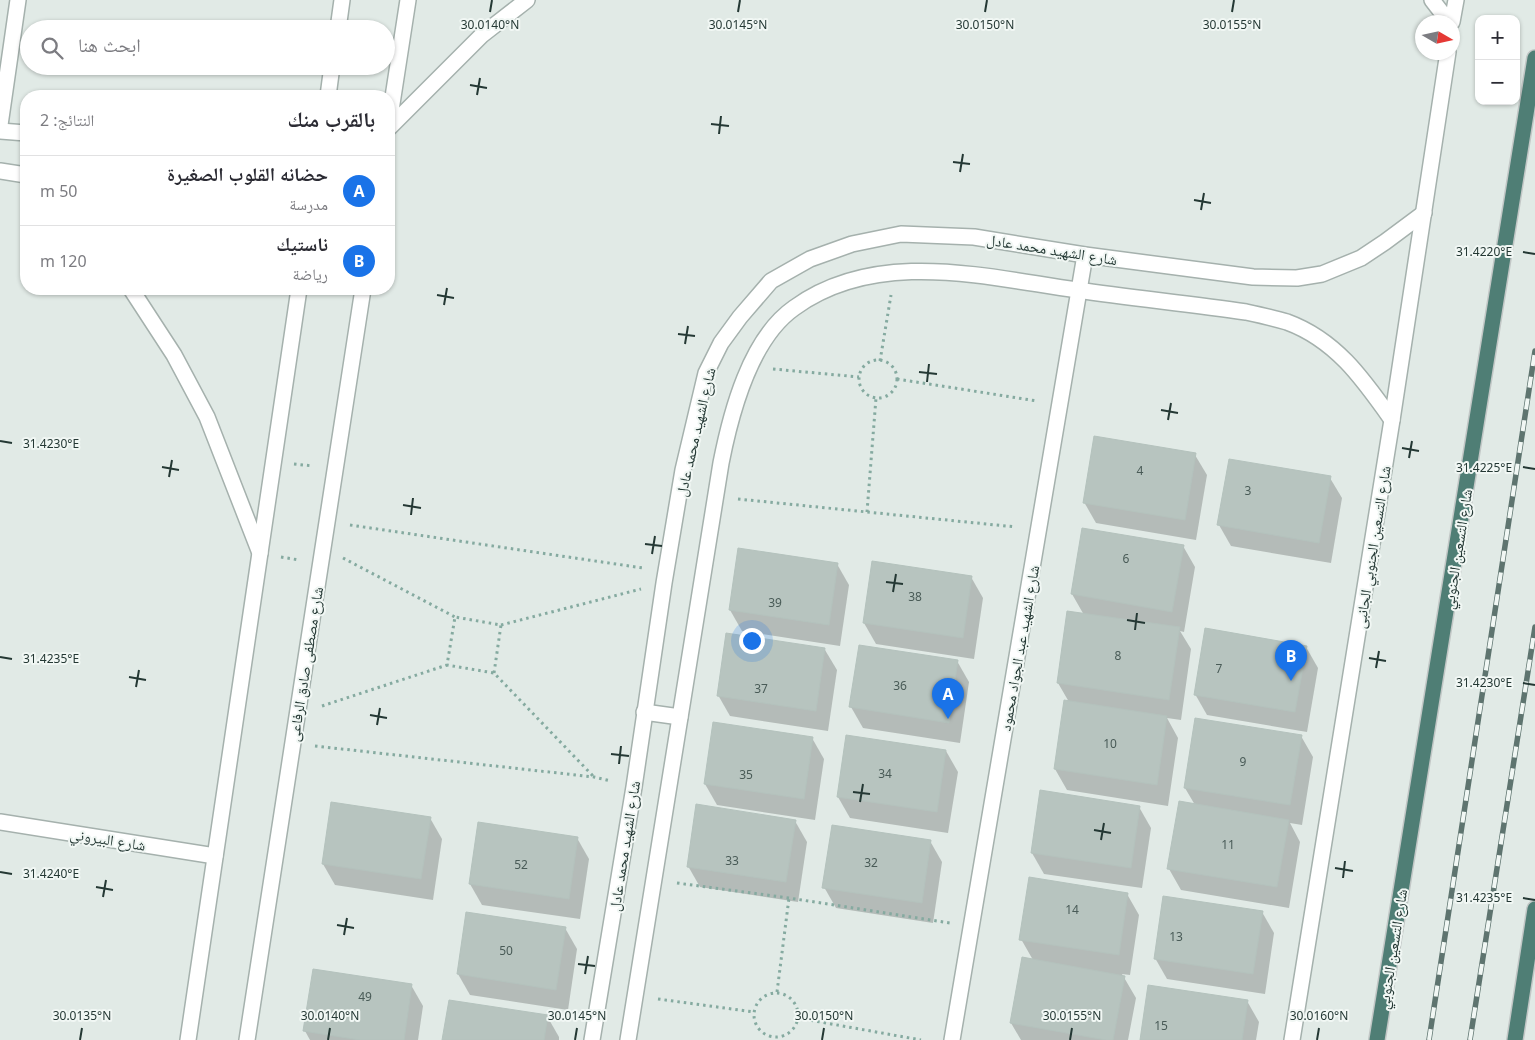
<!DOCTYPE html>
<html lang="ar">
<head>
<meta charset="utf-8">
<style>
  :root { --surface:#fff; --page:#f2f2f3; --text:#2b2b33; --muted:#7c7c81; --line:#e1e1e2; --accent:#1a73e8 }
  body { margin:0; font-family:"Noto Sans","Noto Naskh Arabic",sans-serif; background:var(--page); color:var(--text); direction:rtl }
  .controls { position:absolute; right:15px; top:15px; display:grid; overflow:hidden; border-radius:10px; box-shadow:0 1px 4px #0004 }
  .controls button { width:45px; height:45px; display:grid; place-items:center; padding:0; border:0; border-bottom:1px solid var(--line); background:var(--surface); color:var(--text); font:25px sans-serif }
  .compass { position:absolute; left:1415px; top:15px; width:45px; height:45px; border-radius:50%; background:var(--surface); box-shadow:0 1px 4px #0004; rotate:99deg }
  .you { position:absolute; left:751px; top:640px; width:18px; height:18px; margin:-12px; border:4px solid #fff; border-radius:50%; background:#1a73e8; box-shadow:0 0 0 8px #1a73e833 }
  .badge { display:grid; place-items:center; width:32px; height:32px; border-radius:50%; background:var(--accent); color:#fff; font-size:16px; font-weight:700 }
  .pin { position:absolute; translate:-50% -41px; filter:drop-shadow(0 1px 2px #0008) }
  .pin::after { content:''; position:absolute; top:26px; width:18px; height:15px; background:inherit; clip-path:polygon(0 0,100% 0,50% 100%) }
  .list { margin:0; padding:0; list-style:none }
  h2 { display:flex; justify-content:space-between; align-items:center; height:65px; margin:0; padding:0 20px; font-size:21px }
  h2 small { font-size:16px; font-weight:400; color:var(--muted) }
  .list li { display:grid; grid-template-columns:32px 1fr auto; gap:15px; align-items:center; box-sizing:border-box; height:70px; padding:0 20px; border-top:1px solid var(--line) }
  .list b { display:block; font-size:19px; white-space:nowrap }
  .list p { margin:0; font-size:16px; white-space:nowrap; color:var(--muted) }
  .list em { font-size:16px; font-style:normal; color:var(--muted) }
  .icon { flex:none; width:28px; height:28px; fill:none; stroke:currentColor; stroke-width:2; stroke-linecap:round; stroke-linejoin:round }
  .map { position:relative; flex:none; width:1535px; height:1040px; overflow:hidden; direction:ltr }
  .search { position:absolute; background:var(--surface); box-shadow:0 1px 4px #0004; left:20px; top:20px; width:375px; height:55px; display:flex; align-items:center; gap:12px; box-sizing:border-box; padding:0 18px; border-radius:28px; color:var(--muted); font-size:19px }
  .panel { position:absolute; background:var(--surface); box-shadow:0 1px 4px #0004; left:20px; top:90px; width:375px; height:205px; border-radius:20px; direction:rtl }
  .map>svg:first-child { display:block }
  .shadow { fill:#0003 }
  .building { fill:#b7c4bf; stroke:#b4c2bd }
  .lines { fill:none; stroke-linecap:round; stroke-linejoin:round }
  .minor-casing { stroke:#a5b1ad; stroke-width:18 }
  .tertiary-casing { stroke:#a5b1ad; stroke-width:18 }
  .trunk-casing { stroke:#c2c7c6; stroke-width:18 }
  .path { stroke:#85aaa0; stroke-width:3; stroke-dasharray:2.5 4; stroke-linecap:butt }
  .minor { stroke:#fff; stroke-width:15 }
  .tertiary { stroke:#fff; stroke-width:15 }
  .trunk { stroke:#4f7e75; stroke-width:15 }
  .rail-casing { stroke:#5e746f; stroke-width:5.5 }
  .rail { stroke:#f1f7f4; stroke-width:4; stroke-dasharray:11; stroke-linecap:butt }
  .ticks { fill:none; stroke:#243834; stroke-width:2 }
  .labels { text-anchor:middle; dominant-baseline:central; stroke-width:4; stroke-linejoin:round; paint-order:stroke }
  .number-label { font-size:12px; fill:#495b57 }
  .street-label { font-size:15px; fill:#243834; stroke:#f1f7f4 }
  .ticks-label { font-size:12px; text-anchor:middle; fill:#243834; stroke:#f1f7f4; stroke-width:4; stroke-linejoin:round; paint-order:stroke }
</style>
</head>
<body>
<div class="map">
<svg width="1535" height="1040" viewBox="0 0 1535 1040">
  <rect width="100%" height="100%" fill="#e1eae6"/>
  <g class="shadow">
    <polygon points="1195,455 1207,475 1196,540 1096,523 1084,502"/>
    <polygon points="1330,478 1342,498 1331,563 1231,546 1219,525"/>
    <polygon points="1183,546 1195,567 1184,632 1180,631 1191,649 1181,720 1167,718 1178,738 1168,806 1067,790 1055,769 1069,702 1058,683 1084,615 1072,594"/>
    <polygon points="837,564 849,585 840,646 742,631 730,610"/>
    <polygon points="971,577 983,598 974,659 876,644 864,623"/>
    <polygon points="1306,647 1318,668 1307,732 1207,715 1195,694"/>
    <polygon points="825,650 837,670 828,731 730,716 718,695"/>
    <polygon points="957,661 969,682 960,743 863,728 851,707"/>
    <polygon points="1301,736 1313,757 1302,825 1290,823 1300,842 1289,908 1181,890 1169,869 1195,805 1185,788"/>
    <polygon points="812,738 824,759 815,820 717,805 705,784"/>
    <polygon points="946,751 958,772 948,833 850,818 838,797"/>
    <polygon points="1139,807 1151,828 1142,888 1044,874 1032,853"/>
    <polygon points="430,818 442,839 433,900 335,885 323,864"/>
    <polygon points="795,821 807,842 798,902 700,887 688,866"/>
    <polygon points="577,838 589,859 580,919 482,905 470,884"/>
    <polygon points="930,841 942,862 933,923 836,908 824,887"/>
    <polygon points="1127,894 1139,915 1130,975 1122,974 1136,998 1128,1040 1021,1040 1011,1023 1033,960 1021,939"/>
    <polygon points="1262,912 1274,933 1265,994 1167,979 1155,958"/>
    <polygon points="467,914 565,928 577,949 568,1010 470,995 458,974"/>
    <polygon points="411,985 423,1006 418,1040 310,1040 305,1031"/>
    <polygon points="1247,1001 1259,1022 1256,1040 1141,1040"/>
    <polygon points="547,1016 559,1037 559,1040 444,1040"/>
  </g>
  <g class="building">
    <polygon points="1094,436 1196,453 1185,520 1083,503"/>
    <polygon points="1229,459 1331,476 1319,543 1217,525"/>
    <polygon points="1082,528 1184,545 1172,612 1071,594"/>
    <polygon points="738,548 838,563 829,625 729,610"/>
    <polygon points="872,561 972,576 963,638 863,623"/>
    <polygon points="1067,611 1180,627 1169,700 1057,683"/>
    <polygon points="1205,628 1307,646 1295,712 1194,695"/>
    <polygon points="726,633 825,648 816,711 717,696"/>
    <polygon points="859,645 958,660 949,723 849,707"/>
    <polygon points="1064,700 1167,716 1157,785 1054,769"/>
    <polygon points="1195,718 1302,735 1290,805 1184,788"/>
    <polygon points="713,722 813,737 804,799 704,784"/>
    <polygon points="846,735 946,750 937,812 837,797"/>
    <polygon points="1040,790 1140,806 1131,868 1031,853"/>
    <polygon points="1179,801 1289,820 1277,887 1167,869"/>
    <polygon points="331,802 431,817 421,879 322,864"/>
    <polygon points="696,804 796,820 786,882 687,867"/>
    <polygon points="478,822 578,837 569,899 469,884"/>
    <polygon points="832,825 931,840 922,903 822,888"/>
    <polygon points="1029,877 1128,893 1119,955 1019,940"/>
    <polygon points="1163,896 1263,911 1253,974 1154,959"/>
    <polygon points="466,912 566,927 556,990 457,974"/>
    <polygon points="1022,957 1125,976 1113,1040 1106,1040 1010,1023"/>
    <polygon points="313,969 412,984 404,1040 360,1040 303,1031"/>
    <polygon points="1148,985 1248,1000 1242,1040 1140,1040"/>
    <polygon points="449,1000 548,1015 544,1040 442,1040"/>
  </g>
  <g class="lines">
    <defs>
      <g id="minor">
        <polyline points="1432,0 1449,22"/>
        <polyline points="0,125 18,0"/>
        <polyline points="389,128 482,35 527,0"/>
        <polyline points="0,131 26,133"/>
        <polyline points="0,171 26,175"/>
        <polyline points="131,289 174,355 207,417 260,553"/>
        <polyline points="644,712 680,717"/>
        <polyline points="0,822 215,856"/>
        <polyline points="592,1040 634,787 664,583 683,470 706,373 721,343 740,317 771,281 810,259 852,244 901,234 974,237 1085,255 1253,277 1297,278 1322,274 1361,258 1385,242 1424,213"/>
        <path d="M628 1040 721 463C731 412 750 339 794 308 877 248 984 277 1077 290 1133 298 1190 304 1246 312 1260 315 1274 318 1287 322 1336 340 1363 379 1392 420"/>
        <polyline points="952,1040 1085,255"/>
      </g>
      <g id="tertiary">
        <polyline points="1452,22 1456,0"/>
        <polyline points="338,29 342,0"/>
        <polyline points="328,96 332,66"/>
        <polyline points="389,123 408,0"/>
        <polyline points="188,1040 299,289"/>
        <polyline points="247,1040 363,289"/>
        <polyline points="1292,1040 1392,420 1448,52"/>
      </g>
      <g id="trunk">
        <polyline points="1377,1040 1535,58"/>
        <polyline points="1515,1040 1535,909"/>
      </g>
    </defs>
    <use href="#minor" class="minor-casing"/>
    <use href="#tertiary" class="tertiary-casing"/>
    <use href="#trunk" class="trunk-casing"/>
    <g class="path">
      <circle cx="878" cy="379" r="19"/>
      <polyline points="880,361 891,295"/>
      <polyline points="773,369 859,377"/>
      <polyline points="897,379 1037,401"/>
      <polyline points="294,464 313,466"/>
      <polyline points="738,499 1016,527"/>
      <polyline points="867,512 876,398"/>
      <polyline points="350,525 643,568"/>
      <polyline points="281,557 299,560"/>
      <polyline points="343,558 455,617"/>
      <polyline points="501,625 641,589"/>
      <polyline points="494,673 501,625 455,617 447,665 494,673 594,777"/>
      <polyline points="322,706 447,665"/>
      <polyline points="315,746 594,777 611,781"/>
      <polyline points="677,883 789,898 950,923"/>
      <polyline points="777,992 789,898"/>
      <circle cx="776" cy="1015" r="22"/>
      <polyline points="658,999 754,1012"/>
      <polyline points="798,1018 921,1040"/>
    </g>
    <use href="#minor" class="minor"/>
    <use href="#tertiary" class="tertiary"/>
    <use href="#trunk" class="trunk"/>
    <defs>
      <g id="rail">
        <polyline points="1429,1040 1535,351"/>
        <polyline points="1470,1040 1535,627"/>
      </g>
    </defs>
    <use href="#rail" class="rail-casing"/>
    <use href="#rail" class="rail"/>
  </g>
  <path class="ticks" d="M490 12 492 0M738 12 740 0M985 12 987 0M1232 12 1234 0M470 85 487 88M477 95 480 78M711 124 729 126M719 134 721 116M953 162 970 164M960 172 963 154M1194 200 1211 203M1201 210 1204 193M1523 252 1535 254M437 295 454 298M444 305 447 288M678 334 695 336M685 344 688 326M919 372 937 374M927 382 929 364M1161 410 1178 413M1168 420 1171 403M0 441 12 443M1402 448 1419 451M1409 458 1412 441M162 467 179 470M1523 467 1535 469M169 477 172 460M403 505 421 508M411 515 413 498M645 544 662 546M652 554 655 536M886 582 903 584M893 592 896 574M1127 620 1145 623M1135 630 1137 613M0 657 12 659M1369 658 1386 661M1376 668 1379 651M129 677 146 680M1523 683 1535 685M136 687 139 670M370 715 387 718M377 725 380 708M611 754 629 756M619 764 621 746M853 792 870 794M860 802 863 784M1094 830 1111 833M1101 840 1104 823M1335 868 1353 871M0 872 12 874M1343 878 1345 861M96 887 113 890M103 897 106 880M1523 898 1535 900M337 925 354 928M344 935 347 918M578 964 595 966M585 974 588 956M80 1040 82 1028M328 1040 330 1028M575 1040 577 1028M822 1040 824 1028M1070 1040 1072 1028M1317 1040 1319 1028"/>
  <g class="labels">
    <g class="number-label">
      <text x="1140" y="470">4</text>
      <text x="1248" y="490">3</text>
      <text x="1126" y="558">6</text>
      <text x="915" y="596">38</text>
      <text x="775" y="602">39</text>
      <text x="1118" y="655">8</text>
      <text x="1219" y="668">7</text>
      <text x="900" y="685">36</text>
      <text x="761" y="688">37</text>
      <text x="1110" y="743">10</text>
      <text x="1243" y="761">9</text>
      <text x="885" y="773">34</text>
      <text x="746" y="774">35</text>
      <text x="1228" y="844">11</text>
      <text x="732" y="860">33</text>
      <text x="871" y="862">32</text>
      <text x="521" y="864">52</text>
      <text x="1072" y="909">14</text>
      <text x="1176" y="936">13</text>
      <text x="506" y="950">50</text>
      <text x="365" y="996">49</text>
      <text x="1161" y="1025">15</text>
    </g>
    <g class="street-label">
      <text transform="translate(1052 249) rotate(9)">شارع الشهيد محمد عادل</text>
      <text transform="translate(695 432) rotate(-77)">شارع الشهيد محمد عادل</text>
      <text transform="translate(1372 547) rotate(-81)">شارع التسعين الجنوبي الجانبى</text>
      <text transform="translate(1457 549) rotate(-81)">شارع التسعين الجنوبي</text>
      <text transform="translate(1019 648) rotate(-80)">شارع الشهيد عبد الجواد محمود</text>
      <text transform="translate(305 664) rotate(-81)">شارع مصطفى صادق الرفاعى</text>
      <text transform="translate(108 839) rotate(9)">شارع البيروني</text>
      <text transform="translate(624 846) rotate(-81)">شارع الشهيد محمد عادل</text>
      <text transform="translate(1392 949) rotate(-81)">شارع التسعين الجنوبي</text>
    </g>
  </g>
  <g class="ticks-label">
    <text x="490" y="29">30.0140°N</text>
    <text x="738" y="29">30.0145°N</text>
    <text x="985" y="29">30.0150°N</text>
    <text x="1232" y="29">30.0155°N</text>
    <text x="1484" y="256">31.4220°E</text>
    <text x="51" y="448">31.4230°E</text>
    <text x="1484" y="472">31.4225°E</text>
    <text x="51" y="663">31.4235°E</text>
    <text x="1484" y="687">31.4230°E</text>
    <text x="51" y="878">31.4240°E</text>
    <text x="1484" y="902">31.4235°E</text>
    <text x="82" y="1020">30.0135°N</text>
    <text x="330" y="1020">30.0140°N</text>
    <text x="577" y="1020">30.0145°N</text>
    <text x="824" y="1020">30.0150°N</text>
    <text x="1072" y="1020">30.0155°N</text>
    <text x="1319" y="1020">30.0160°N</text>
  </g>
</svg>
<div class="controls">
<button>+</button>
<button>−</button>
</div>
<svg class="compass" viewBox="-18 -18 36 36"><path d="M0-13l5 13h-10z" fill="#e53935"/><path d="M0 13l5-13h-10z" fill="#7c7c81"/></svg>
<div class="you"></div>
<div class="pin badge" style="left:948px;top:719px">A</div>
<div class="pin badge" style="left:1291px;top:681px">B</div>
<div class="search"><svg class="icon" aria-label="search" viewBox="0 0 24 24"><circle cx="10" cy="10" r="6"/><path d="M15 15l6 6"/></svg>ابحث هنا</div>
<section class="panel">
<h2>بالقرب منك<small>النتائج: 2</small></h2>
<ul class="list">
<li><span class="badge">A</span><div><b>حضانه القلوب الصغيرة</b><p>مدرسة</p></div><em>50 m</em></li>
<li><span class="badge">B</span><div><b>ناستيك</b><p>رياضة</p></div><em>120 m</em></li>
</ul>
</section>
</div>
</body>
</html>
